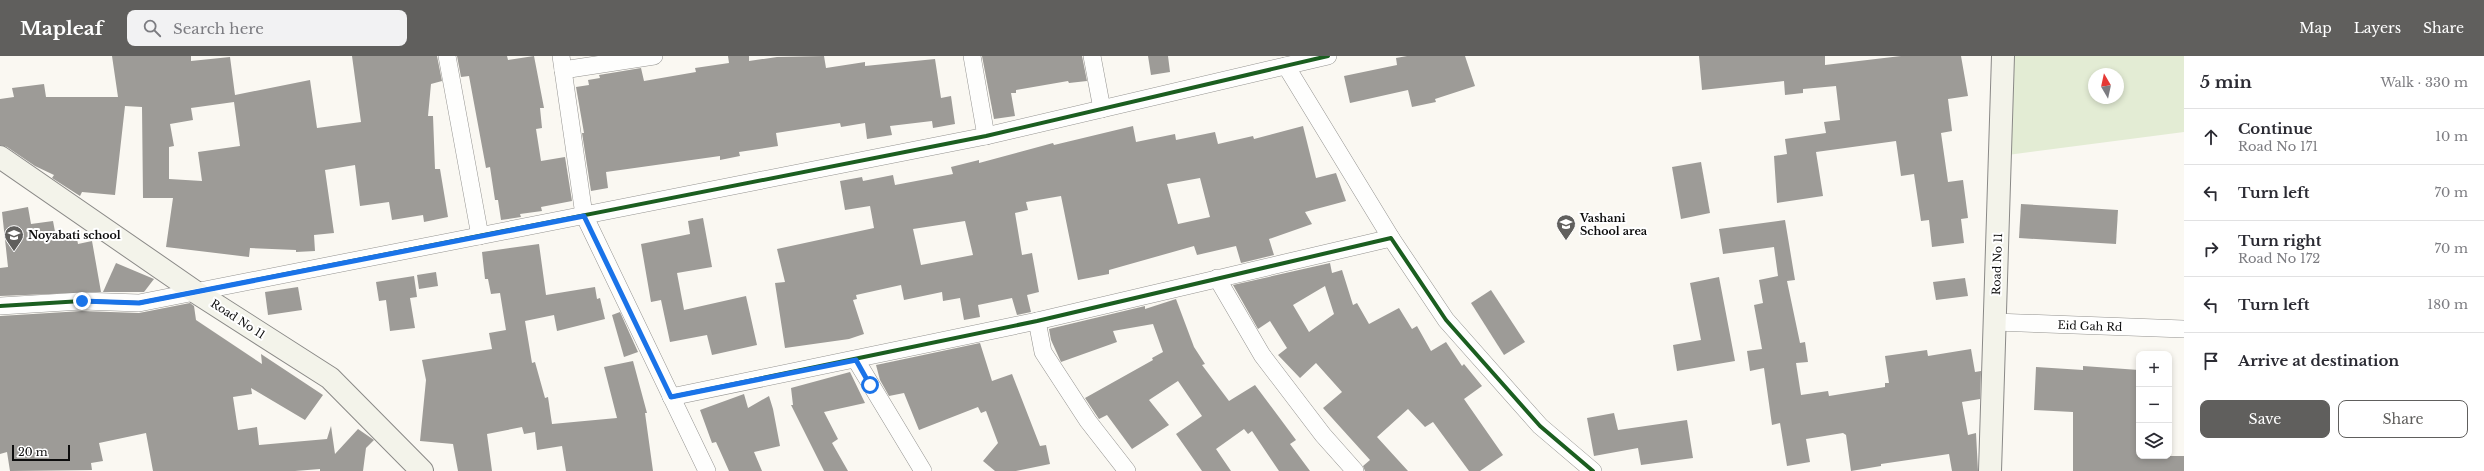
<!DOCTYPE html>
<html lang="en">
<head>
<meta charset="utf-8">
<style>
  :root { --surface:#fff; --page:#f2f2f3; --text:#2b2b33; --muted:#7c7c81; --line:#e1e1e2; --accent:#605f5d }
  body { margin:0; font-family:"Libre Baskerville",serif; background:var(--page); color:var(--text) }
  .controls { position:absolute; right:12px; bottom:12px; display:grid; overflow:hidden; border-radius:8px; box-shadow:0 2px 6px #0003 }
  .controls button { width:36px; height:36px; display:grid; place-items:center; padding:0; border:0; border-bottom:1px solid var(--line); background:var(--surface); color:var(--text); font:20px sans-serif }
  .compass { position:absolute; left:2088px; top:12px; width:36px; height:36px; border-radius:50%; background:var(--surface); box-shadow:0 2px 6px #0003; rotate:351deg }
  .scale { position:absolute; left:12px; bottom:10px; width:58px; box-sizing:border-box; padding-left:4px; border:2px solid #0d0d0d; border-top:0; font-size:11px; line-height:14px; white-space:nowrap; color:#0d0d0d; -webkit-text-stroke:3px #fff; paint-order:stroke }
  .stop { position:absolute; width:12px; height:12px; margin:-9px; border:3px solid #1a73e8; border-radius:50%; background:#fff }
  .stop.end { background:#1a73e8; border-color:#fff; box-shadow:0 1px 4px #0008 }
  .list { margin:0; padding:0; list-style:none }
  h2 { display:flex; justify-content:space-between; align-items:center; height:52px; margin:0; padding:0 16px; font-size:17px }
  h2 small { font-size:13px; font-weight:400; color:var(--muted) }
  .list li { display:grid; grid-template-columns:26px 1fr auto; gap:12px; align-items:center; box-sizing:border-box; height:56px; padding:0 16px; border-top:1px solid var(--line) }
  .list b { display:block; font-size:15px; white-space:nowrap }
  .list p { margin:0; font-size:13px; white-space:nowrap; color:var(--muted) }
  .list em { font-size:13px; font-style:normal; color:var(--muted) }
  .actions { display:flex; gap:8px; padding:12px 16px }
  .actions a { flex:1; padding:9px 0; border:1px solid var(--accent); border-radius:8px; text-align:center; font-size:14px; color:var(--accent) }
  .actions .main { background:var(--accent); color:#fff }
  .icon { flex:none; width:22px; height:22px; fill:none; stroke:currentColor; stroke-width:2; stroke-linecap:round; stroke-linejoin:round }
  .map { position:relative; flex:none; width:2184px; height:415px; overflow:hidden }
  header { display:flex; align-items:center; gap:24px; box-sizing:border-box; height:56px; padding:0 20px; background:var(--accent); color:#fff }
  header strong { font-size:19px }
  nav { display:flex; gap:22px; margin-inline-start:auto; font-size:14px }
  .search { width:280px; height:36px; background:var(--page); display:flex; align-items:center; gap:10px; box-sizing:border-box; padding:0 14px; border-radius:8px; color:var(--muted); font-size:15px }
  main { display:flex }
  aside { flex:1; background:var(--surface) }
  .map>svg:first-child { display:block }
  .green { fill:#e3ecd4; fill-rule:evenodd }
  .building { fill:#9d9b97; fill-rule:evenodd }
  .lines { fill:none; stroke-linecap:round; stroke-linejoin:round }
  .street-casing { stroke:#949390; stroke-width:18 }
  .secondary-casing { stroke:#8a8987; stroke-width:24 }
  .street { stroke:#fefefd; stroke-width:17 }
  .secondary { stroke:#f3f3ea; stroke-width:22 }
  .cycleway-casing { stroke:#fff; stroke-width:6 }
  .cycleway { stroke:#1b5e20; stroke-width:4 }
  .route { stroke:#1a73e8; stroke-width:5 }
  .labels { text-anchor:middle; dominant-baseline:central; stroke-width:4; stroke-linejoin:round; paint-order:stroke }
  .poi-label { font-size:11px; font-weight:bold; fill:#0d0d0d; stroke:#fff; text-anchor:start }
  .street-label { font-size:11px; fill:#0d0d0d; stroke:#fff }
</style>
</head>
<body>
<header>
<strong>Mapleaf</strong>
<div class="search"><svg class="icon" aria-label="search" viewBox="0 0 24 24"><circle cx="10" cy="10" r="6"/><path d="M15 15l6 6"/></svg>Search here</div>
<nav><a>Map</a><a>Layers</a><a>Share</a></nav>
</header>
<main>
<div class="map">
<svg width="2184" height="415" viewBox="0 0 2184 415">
  <rect width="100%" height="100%" fill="#faf8f2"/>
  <path class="green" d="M2000 0H2184V76L2000 100ZM2094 18H2118V42H2094Z"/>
  <g class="building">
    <path d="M112 0H191V5L230 1 235 39 310 24 317 72 361 66 352 0H437L442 25 431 28 428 60H433L435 113H440L448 161 424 166 423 159 392 164 389 146 360 150 355 109 325 114 334 177 314 179 315 195 296 196V194L250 192 249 201 166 191 173 142H143L142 51 125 50 115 139 82 136 80 140 52 122 54 119 35 110 7 91 0 89V43L14 41 12 32 44 28 46 41H118ZM234 46 240 90 198 96 202 125 169 123V91L174 90 170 68 193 64 191 52Z"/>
    <polygon points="457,0 507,0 508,4 534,0 544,52 540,52 542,72 536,73 541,105 565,101 572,145 541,151 542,155 520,158 521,161 501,164 498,144 495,144 490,111 486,112 469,20 461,21"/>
    <polygon points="728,0 749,0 749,5 777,1 824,0 826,12 865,6 865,10 935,3 941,42 951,40 955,68 933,72 932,65 890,70 892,79 867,83 865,67 841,71 840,67 776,77 778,90 739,96 740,100 720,104 720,100 606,116 608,132 591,135 582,77 584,77 576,31 589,29 588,24 600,22 599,19 641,12 644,25 696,16 695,12 729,7"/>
    <polygon points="982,0 1082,0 1087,25 1069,27 1068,25 1016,34 1016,37 1011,37 1015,60 994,63"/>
    <polygon points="1148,0 1168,0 1170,16 1151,19"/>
    <polygon points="1407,0 1465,0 1475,30 1435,43 1436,46 1412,51 1408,34 1350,47 1344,20 1397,9 1396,2"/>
    <polygon points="1699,0 1825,0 1825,9 1901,0 1961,0 1968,40 1948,43 1952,75 1941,77 1948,126 1963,124 1968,162 1961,163 1964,187 1932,191 1929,164 1921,165 1914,118 1901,120 1896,85 1816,96 1823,140 1777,147 1774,100 1787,98 1785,83 1826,77 1824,66 1840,64 1836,30 1803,33 1803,37 1785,39 1784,25 1702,34"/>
    <path d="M1133 70 1136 86 1175 78 1176 84 1215 76 1218 88 1253 80 1254 83 1303 70 1316 122 1336 117 1346 145 1305 156 1312 168 1269 183 1274 199 1241 207 1236 190 1197 199 1194 190 1109 214V218L1078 224 1061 140 1026 146 1028 154 1015 157 1022 199 1032 197 1039 236 1027 239 1031 256 1017 259 1012 242 978 249 980 261 964 264 960 242 943 245 942 236 904 244 901 229 856 239 857 243 853 244 864 278 849 283 785 292 775 227 785 226 777 193 874 172 870 150 845 154 840 125 862 121 863 125 893 119 895 129 953 118 951 111 979 104V107L1053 87 1054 89ZM1200 122 1210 161 1178 168 1167 128ZM965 165 973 199 921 209 913 173Z"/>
    <polygon points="1701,106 1710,157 1681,163 1672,111"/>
    <polygon points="2021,148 2118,154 2116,188 2019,182"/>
    <polygon points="28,151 31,168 53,165 56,181 76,178 78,188 92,185 101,236 0,240 0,212 8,211 2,156"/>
    <polygon points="703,162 712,211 677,217 684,254 746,240 757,289 712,299 707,279 670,286 661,244 651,246 641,188 690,178 688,165"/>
    <polygon points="1785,164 1795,224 1787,225 1800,287 1805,286 1808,306 1796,307 1801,339 1828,335 1829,340 1885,331 1885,327 1889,327 1885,300 1927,294 1928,300 1971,293 1975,316 1981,315 1980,343 1962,346 1968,379 1976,377 1978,415 1952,415 1949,398 1881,408 1881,410 1851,415 1846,379 1843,377 1806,383 1810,406 1787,410 1780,367 1772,369 1764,312 1750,315 1747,295 1762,293 1754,249 1763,247 1759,224 1778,220 1774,191 1723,198 1719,173"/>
    <polygon points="539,188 546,239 595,231 597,243 600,242 605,263 557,275 554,259 525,265 532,307 535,306 545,342 548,341 552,368 617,362 604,311 633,305 647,357 645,357 653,415 566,415 562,390 537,394 535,376 524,378 522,371 487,378 492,415 458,415 453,388 420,385 426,324 422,304 492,293 489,277 506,274 500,237 491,238 488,223 485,223 482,196"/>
    <polygon points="116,207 154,223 144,236 103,236"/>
    <path d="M1330 207 1332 217 1342 214 1353 249 1357 247 1369 268 1399 252 1412 273 1417 270 1431 295 1446 286 1462 310 1464 308 1482 330 1464 343 1503 399 1480 415H1469L1433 366 1425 371 1408 353 1377 381 1408 415H1365L1363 410 1370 404 1323 352 1342 336 1316 307 1300 322 1278 299 1287 292 1270 265 1258 273 1233 229ZM1325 230 1334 258 1309 276 1293 249Z"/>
    <polygon points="436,216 438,230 419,233 417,219"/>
    <polygon points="414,220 417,241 410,242 415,272 390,275 386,244 379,245 376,226"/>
    <polygon points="1719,221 1735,305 1677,315 1673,289 1701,284 1690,227"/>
    <polygon points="1965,222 1968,240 1936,244 1933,226"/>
    <polygon points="298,231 302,254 268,259 265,236"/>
    <polygon points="1491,234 1525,286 1504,299 1471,247"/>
    <polygon points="1176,243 1194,291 1205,308 1202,309 1229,345 1255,329 1296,384 1290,388 1310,415 1279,415 1252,375 1248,378 1244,373 1216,393 1231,415 1202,415 1176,378 1202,360 1178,325 1149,344 1169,369 1132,393 1107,359 1099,363 1085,342 1153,304 1152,302 1163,296 1153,268 1113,275 1117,286 1061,306 1051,284 1049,273 1145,250 1145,253"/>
    <polygon points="190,247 194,250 196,264 262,308 261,298 323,339 305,364 251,332 252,338 233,341 238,374 257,371 259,389 327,383 331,370 335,398 358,373 374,384 366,392 363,415 320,415 320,413 295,415 153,415 146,377 99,387 103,405 91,407 92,414 10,415 7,396 0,398 0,260 82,255 139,257"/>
    <polygon points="620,256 638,296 624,301 612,259"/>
    <polygon points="980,287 992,325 1012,318 1040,390 1046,389 1050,408 1016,415 995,415 983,405 998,387 986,355 981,357 978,351 919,374 904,337 889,340 880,324 876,309"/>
    <polygon points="2083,310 2139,314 2139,400 2184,400 2184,415 2073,415 2073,356 2034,354 2036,311 2083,314"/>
    <polygon points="850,316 865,347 824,356 838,383 832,387 848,415 824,415 791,349 793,349 791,332"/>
    <polygon points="744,338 748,352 769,340 773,353 780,390 754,396 762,415 729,415 716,386 712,387 700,354"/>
    <polygon points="1614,357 1618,374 1687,364 1693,402 1641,409 1638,392 1594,400 1587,362"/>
  </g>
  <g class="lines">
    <defs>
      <g id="street">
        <polyline points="447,0 480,180"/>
        <polyline points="561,0 584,159 707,415"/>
        <polyline points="972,0 986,80"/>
        <polyline points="1092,0 1102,53"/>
        <polyline points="1286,10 1391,182"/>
        <polyline points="563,14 654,0"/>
        <polyline points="1217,222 1262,299 1323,379 1355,415"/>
        <polyline points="0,250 82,245 139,247 986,80 1328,0"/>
        <polyline points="1037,265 1043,296 1088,365 1127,415"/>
        <polyline points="1995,266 2184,273"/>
        <polyline points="856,304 923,415"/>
        <polyline points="671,341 1037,265 1391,182 1446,264 1540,370 1593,415"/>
      </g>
      <g id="secondary">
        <polyline points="0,101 194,235 330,322 422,415"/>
        <polyline points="1990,415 2003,0"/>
      </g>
    </defs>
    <use href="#street" class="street-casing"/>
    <use href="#secondary" class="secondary-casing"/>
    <use href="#street" class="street"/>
    <use href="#secondary" class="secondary"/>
    <defs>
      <g id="cycleway">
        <polyline points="0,250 82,245 139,247 986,80 1328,0"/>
        <polyline points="671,341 1037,265 1391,182 1446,264 1540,370 1593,415"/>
      </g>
    </defs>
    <use href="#cycleway" class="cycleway-casing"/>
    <use href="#cycleway" class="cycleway"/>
  </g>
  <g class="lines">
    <polyline class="route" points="82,245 139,247 584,160 671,341 856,304 870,329"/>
  </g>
  <defs>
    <symbol id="school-pin" viewBox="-11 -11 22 30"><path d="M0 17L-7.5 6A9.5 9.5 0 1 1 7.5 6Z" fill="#605f5d" stroke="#fff"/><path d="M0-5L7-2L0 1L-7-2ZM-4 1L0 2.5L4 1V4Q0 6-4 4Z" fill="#fff"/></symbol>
  </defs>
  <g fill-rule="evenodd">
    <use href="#school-pin" x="1555" y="157" width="22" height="30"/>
    <use href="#school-pin" x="3" y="168" width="22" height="30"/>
  </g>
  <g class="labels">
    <g class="poi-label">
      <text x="1580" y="162">Vashani<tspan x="1580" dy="13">School area</tspan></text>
      <text x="28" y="179">Noyabati school</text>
    </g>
    <g class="street-label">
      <text transform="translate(1997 208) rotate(-88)">Road No 11</text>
      <text transform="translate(238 263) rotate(33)">Road No 11</text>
      <text transform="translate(2090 270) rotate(2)">Eid Gah Rd</text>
    </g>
  </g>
</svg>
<div class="controls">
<button>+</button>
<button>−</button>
<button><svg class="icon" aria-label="layers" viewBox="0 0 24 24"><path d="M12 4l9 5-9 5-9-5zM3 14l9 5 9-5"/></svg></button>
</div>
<svg class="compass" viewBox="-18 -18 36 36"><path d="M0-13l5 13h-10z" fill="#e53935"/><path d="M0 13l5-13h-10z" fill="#7c7c81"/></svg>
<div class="scale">20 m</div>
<div class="stop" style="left:870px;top:329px"></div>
<div class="stop end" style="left:82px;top:245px"></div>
</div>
<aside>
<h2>5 min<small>Walk · 330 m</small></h2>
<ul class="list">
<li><svg class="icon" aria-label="ahead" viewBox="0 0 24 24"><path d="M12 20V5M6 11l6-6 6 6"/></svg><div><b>Continue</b><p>Road No 171</p></div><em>10 m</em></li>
<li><svg class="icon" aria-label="left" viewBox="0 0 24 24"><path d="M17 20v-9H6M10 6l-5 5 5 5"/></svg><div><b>Turn left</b></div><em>70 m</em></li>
<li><svg class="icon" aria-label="right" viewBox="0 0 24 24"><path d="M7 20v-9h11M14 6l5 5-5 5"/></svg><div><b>Turn right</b><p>Road No 172</p></div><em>70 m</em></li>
<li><svg class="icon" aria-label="left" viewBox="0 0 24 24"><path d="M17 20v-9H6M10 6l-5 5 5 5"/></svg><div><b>Turn left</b></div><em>180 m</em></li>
<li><svg class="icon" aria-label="arrive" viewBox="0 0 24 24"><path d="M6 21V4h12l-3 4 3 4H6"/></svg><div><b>Arrive at destination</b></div></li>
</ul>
<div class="actions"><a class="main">Save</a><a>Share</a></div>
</aside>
</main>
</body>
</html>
